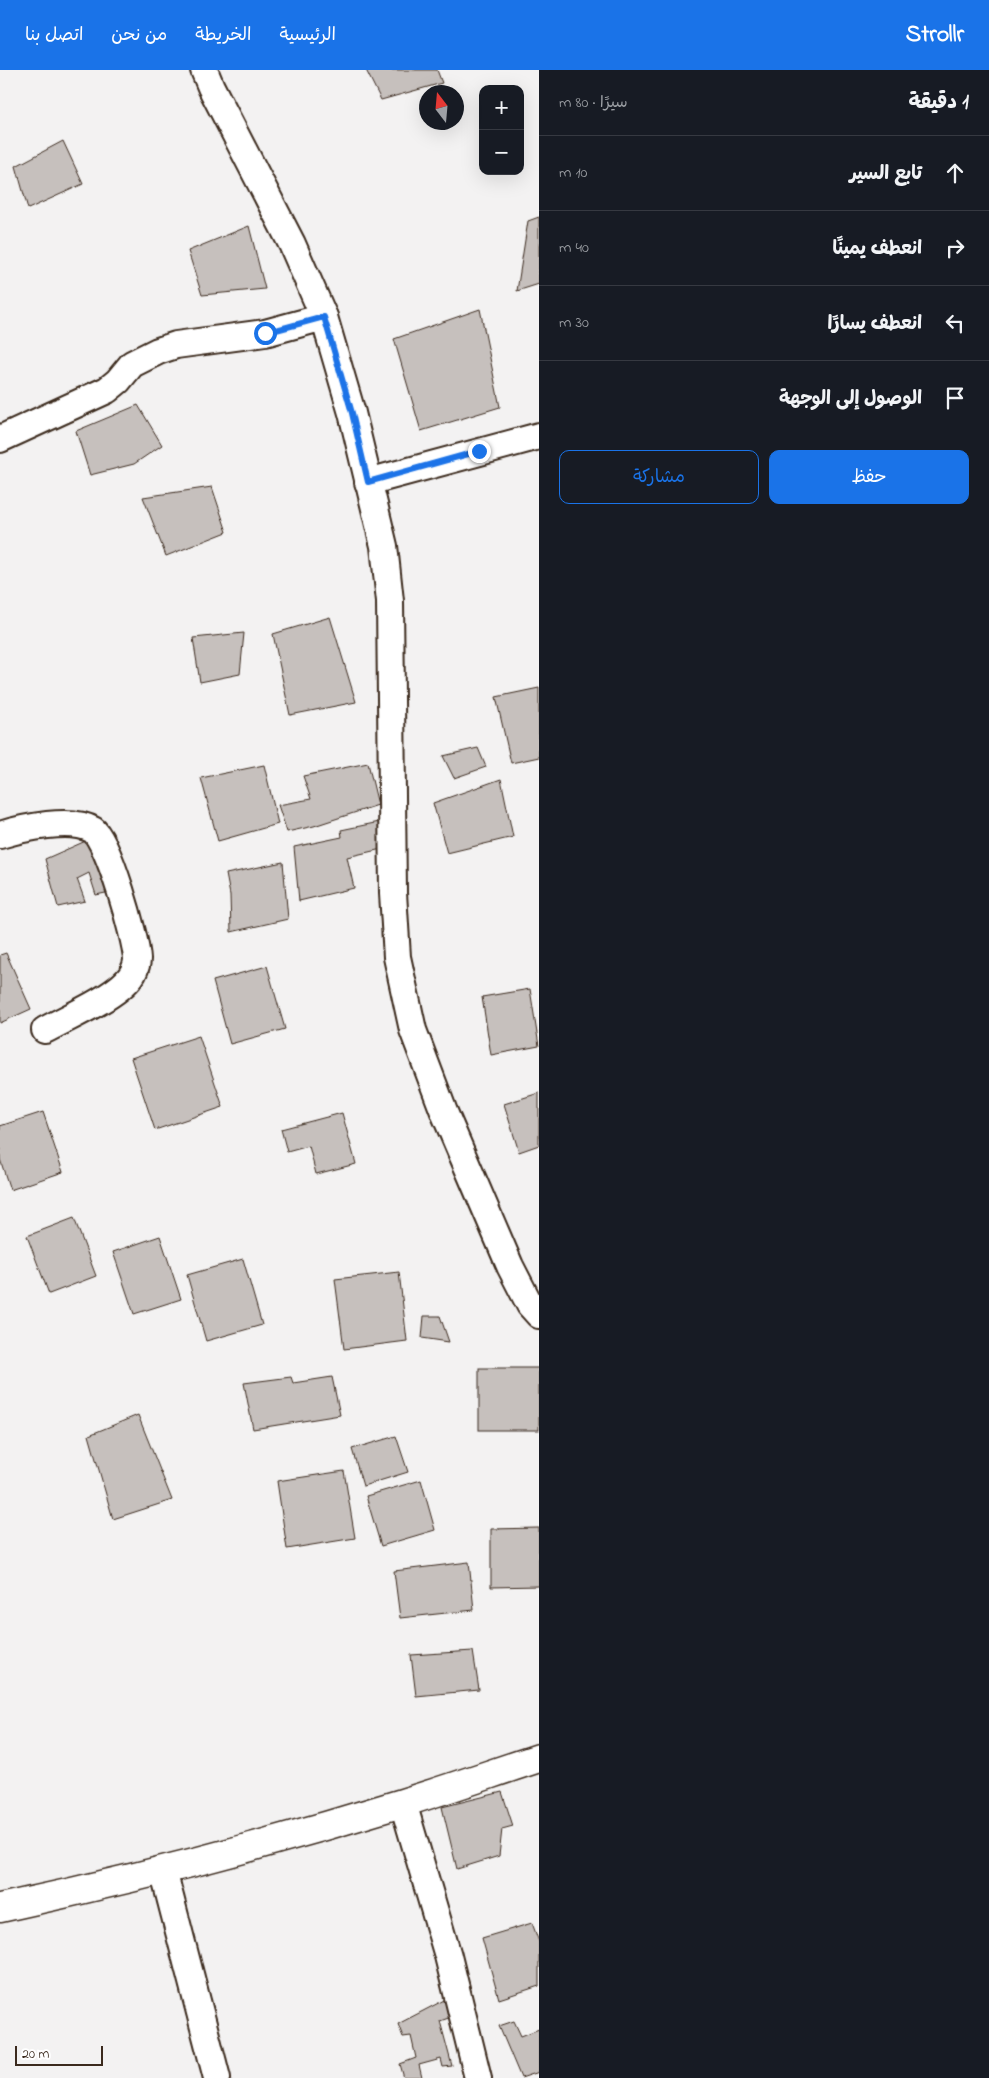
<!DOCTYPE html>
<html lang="ar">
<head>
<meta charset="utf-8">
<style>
  :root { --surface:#171b24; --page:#20242c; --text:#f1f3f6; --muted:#9ea1a6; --line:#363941; --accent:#1a73e8 }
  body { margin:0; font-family:"Indie Flower","Playpen Sans Arabic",sans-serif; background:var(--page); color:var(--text); direction:rtl }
  .controls { position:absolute; right:15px; top:15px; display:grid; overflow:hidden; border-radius:10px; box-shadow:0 5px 20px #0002 }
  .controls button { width:45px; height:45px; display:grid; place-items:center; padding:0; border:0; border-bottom:1px solid var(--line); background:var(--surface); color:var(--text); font:25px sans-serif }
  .compass { position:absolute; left:419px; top:15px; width:45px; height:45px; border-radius:50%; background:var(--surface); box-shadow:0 5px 20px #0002; rotate:344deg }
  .scale { position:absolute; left:15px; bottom:12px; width:88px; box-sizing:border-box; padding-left:5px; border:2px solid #3b2a1e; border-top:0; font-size:14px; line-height:18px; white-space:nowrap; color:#3b2a1e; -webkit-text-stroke:4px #fff; paint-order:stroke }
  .stop { position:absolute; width:15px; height:15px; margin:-11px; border:4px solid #1a73e8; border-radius:50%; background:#fff }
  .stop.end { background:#1a73e8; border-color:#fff; box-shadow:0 1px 5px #0008 }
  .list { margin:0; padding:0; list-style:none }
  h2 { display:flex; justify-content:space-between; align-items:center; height:65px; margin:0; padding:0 20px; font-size:21px }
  h2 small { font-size:16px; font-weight:400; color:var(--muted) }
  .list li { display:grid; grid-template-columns:32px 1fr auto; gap:15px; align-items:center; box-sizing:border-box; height:75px; padding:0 20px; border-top:1px solid var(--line) }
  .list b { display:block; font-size:19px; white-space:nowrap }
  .list em { font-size:16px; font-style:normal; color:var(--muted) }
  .actions { display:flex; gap:10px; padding:15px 20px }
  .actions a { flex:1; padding:11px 0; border:1px solid var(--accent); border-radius:10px; text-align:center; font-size:18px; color:var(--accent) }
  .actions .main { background:var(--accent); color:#fff }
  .icon { flex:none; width:28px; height:28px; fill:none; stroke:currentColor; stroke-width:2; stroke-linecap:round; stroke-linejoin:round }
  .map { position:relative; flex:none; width:539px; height:2008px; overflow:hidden; direction:ltr }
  header { display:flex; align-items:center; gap:30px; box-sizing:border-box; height:70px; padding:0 25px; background:var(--accent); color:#fff }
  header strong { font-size:24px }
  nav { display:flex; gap:28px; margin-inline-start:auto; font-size:18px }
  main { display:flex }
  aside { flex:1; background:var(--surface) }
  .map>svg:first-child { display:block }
  .building { fill:#c6c0bd; stroke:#3b2a1e }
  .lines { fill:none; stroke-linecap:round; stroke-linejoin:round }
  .street-casing { stroke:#3b2a1e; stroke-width:30 }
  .secondary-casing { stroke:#3b2a1e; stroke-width:31 }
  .street { stroke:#fff; stroke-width:26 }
  .secondary { stroke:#fff; stroke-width:28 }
  .route { stroke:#1a73e8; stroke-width:6 }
</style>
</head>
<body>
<header>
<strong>Strollr</strong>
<nav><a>الرئيسية</a><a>الخريطة</a><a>من نحن</a><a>اتصل بنا</a></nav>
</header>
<main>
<aside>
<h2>1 دقيقة<small>سيرًا · 80 m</small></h2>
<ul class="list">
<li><svg class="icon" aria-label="ahead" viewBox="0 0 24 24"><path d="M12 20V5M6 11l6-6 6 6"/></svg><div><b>تابع السير</b></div><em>10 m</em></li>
<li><svg class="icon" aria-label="right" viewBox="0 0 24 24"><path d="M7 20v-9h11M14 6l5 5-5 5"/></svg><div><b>انعطف يمينًا</b></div><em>40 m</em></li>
<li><svg class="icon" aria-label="left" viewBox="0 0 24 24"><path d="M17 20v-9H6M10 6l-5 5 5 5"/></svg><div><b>انعطف يسارًا</b></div><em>30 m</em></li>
<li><svg class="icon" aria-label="arrive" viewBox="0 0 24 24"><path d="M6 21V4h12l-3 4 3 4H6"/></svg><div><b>الوصول إلى الوجهة</b></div></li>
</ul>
<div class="actions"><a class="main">حفظ</a><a>مشاركة</a></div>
</aside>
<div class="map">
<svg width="539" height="2008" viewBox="0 0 539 2008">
  <rect width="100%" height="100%" fill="#f3f2f2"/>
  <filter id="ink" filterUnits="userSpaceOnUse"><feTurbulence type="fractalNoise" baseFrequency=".02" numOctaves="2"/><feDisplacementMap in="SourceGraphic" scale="10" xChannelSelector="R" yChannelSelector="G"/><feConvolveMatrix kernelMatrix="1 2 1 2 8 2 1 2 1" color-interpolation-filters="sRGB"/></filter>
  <g filter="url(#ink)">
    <g class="building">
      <polygon points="366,0 437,0 442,13 381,30"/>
      <polygon points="63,71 83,114 28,139 16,96"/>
      <polygon points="539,147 539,214 517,221 528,151"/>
      <polygon points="249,156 265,219 202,225 188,181"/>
      <polygon points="480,239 500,337 421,361 394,269"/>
      <polygon points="138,335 162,375 134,394 90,405 76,361"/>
      <polygon points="212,417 227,462 166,486 143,427"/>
      <polygon points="330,547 356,632 290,645 273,564"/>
      <polygon points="244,563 240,604 200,612 193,568"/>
      <polygon points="539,618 539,687 511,693 496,627"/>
      <polygon points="478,678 486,697 454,708 443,686"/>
      <polygon points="368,693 378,735 314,756 287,762 278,735 311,729 303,706"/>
      <polygon points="264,695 278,754 218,771 201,708"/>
      <polygon points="501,709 513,767 447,783 433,733"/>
      <polygon points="389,750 386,778 347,787 354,818 299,831 294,777 342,767 341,760"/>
      <polygon points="88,770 110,822 96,825 89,803 77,809 85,831 58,837 45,789"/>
      <polygon points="283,792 288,849 231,862 230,825 226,804"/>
      <polygon points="6,883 31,939 0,953 0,885"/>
      <polygon points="267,896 285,959 230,974 213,911"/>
      <polygon points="530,919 539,976 491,985 482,927"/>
      <polygon points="199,966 223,1037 155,1060 131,988"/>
      <polygon points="539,1023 539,1075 519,1082 504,1034"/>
      <polygon points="43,1042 63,1102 10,1120 0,1089 0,1056"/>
      <polygon points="342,1043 356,1094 316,1104 309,1076 287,1082 281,1059"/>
      <polygon points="74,1148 96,1206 49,1224 27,1166"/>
      <polygon points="160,1166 181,1229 134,1244 113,1182"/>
      <polygon points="243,1189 262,1255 206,1271 187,1205"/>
      <polygon points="399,1202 407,1271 344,1279 335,1209"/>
      <polygon points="424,1246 440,1246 449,1272 422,1268"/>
      <rect x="479" y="1298" width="60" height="62"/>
      <polygon points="291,1307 293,1313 332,1307 340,1345 253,1359 244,1313"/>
      <polygon points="138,1345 172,1430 113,1449 89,1365"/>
      <polygon points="396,1366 408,1402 363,1416 352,1379"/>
      <polygon points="344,1401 355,1468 287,1479 277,1411"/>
      <polygon points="421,1410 435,1460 381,1476 366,1426"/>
      <polygon points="539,1458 539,1516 491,1517 491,1459"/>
      <polygon points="469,1492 474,1540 400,1548 394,1501"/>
      <polygon points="473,1581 479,1620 416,1626 411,1585"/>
      <polygon points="502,1722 513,1756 502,1759 499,1786 457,1799 442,1737"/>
      <polygon points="532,1853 539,1872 539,1916 499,1929 482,1868"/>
      <polygon points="452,1926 460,1944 440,1951 452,1996 443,1997 441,1989 419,1995 422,2008 404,2008 400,1994 416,1988 411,1966 403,1967 398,1954"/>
      <polygon points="514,1951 521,1966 539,1959 539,2002 521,2008 499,1956"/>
    </g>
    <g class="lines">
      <defs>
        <g id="street">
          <polyline points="204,0 211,17 292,174 324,247 352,343 384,476 390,531 393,823 397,887 413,960 444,1042 510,1196 530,1235 539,1245"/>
          <polyline points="0,369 107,320 118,311 132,294 158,281 176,275 265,263 324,247"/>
          <polyline points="368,412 539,366"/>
          <path d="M0 765C23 758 72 747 93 760 108 770 136 868 137 889 137 893 135 899 133 903 121 925 68 947 45 960"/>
          <polyline points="403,1733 448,1886 478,2008"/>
          <polyline points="163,1800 217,2008"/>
        </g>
        <path id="secondary" d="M0 1838C135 1809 270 1774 402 1733 448 1719 493 1703 539 1688"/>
      </defs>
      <use href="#street" class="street-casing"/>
      <use href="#secondary" class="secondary-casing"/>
      <use href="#street" class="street"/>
      <use href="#secondary" class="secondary"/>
    </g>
  </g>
  <g class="lines" filter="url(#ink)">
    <polyline class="route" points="265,263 324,247 352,343 368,412 479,381"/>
  </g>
</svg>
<div class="controls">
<button>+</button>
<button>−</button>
</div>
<svg class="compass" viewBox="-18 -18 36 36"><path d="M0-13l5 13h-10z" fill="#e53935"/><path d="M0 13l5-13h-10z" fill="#9ea1a6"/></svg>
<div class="scale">20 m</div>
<div class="stop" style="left:265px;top:263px"></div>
<div class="stop end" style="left:479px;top:381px"></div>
</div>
</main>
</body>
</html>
